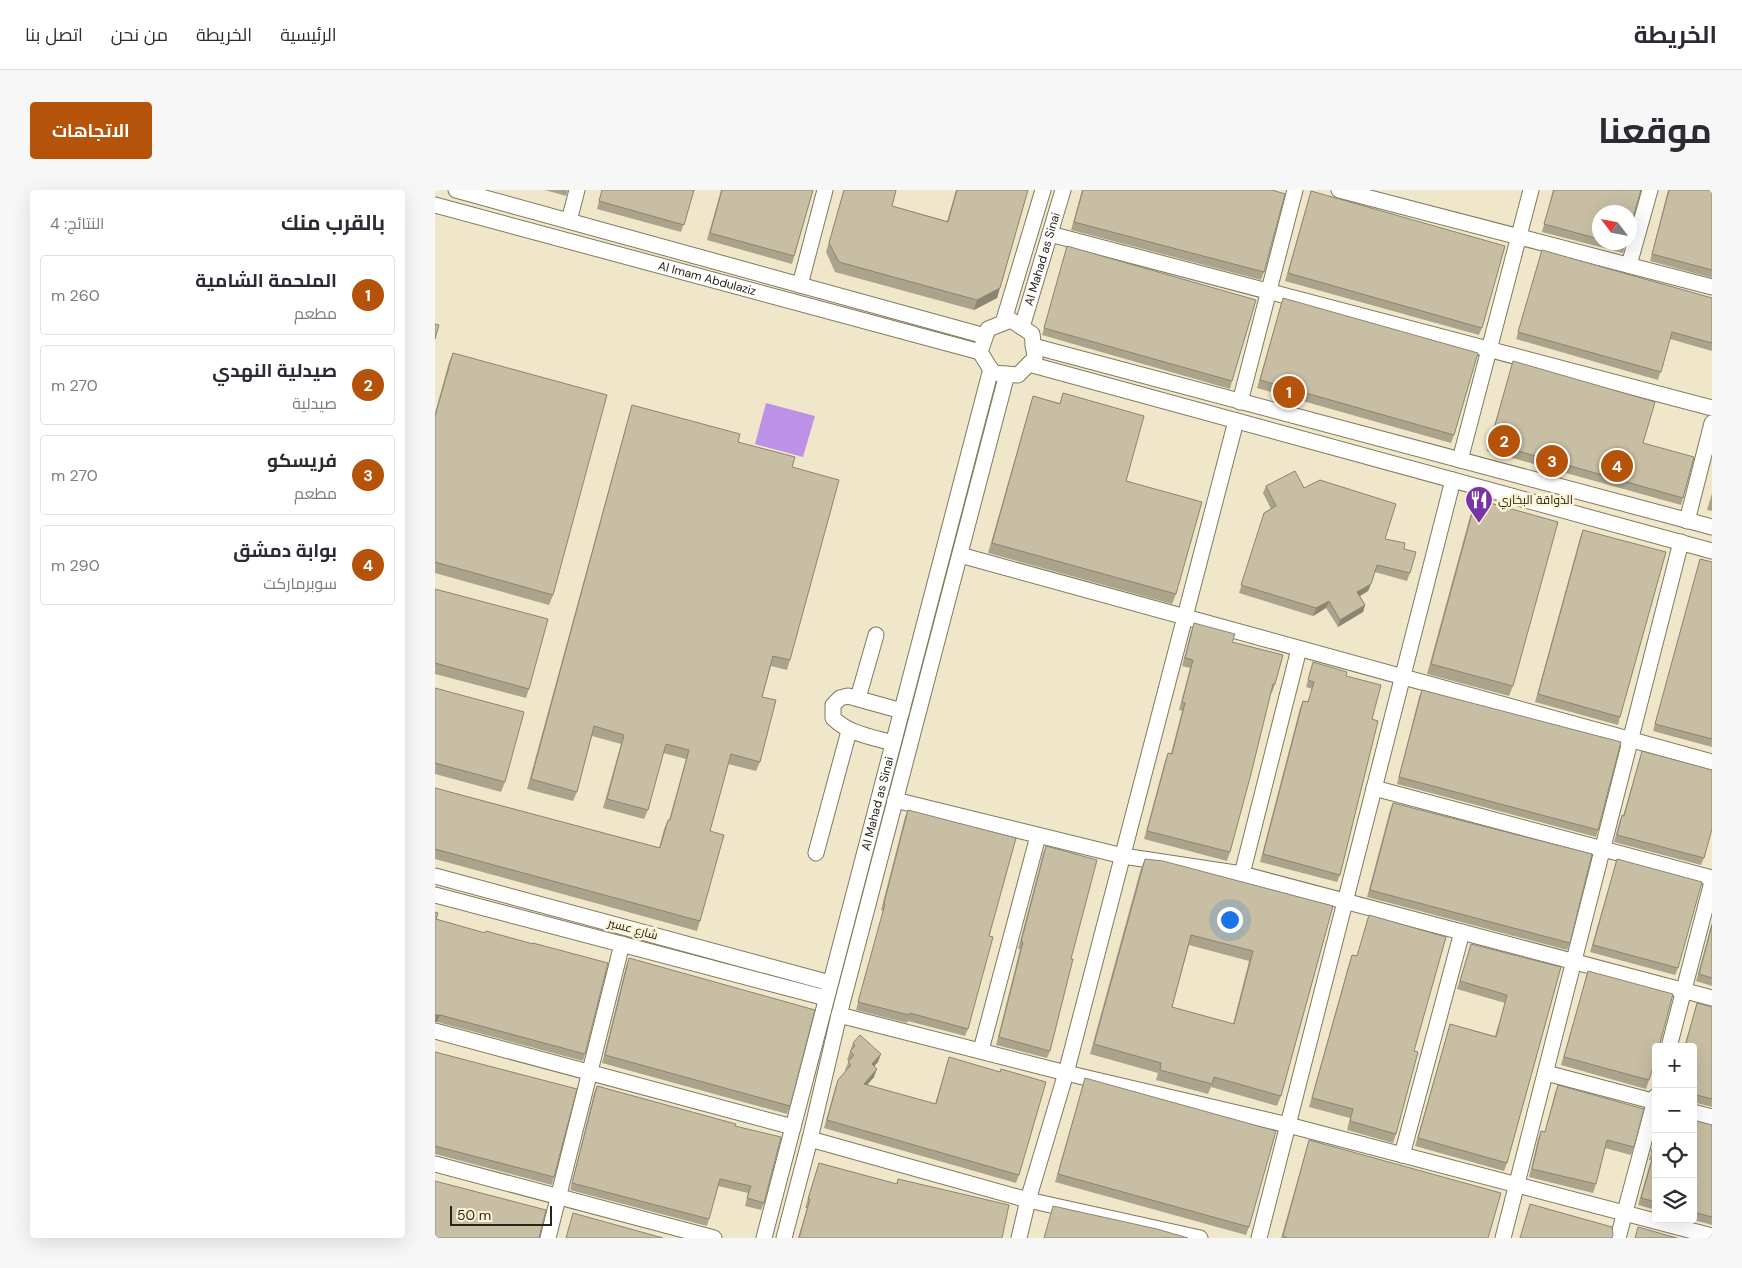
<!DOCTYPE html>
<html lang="ar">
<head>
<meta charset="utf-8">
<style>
  :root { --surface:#fff; --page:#f7f7f7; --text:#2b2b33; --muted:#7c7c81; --line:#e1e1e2; --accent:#b45309 }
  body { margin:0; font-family:"DM Sans",Cairo,sans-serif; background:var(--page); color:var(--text); direction:rtl }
  .controls { position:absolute; right:15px; bottom:15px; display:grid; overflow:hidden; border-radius:5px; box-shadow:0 5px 20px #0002 }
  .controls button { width:45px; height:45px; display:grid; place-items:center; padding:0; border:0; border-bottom:1px solid var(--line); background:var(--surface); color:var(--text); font:25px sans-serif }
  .compass { position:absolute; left:1157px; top:15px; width:45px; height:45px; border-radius:50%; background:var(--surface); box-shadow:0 5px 20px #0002; rotate:302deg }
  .scale { position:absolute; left:15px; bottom:12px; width:102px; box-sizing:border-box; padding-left:5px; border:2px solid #272419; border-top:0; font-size:14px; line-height:18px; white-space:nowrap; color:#272419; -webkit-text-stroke:4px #fdf4d8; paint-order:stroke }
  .you { position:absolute; left:794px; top:729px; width:18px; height:18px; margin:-12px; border:4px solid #fff; border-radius:50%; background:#1a73e8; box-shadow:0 0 0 8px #1a73e833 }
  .badge { display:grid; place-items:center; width:32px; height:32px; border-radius:50%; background:var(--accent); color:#fff; font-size:16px; font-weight:700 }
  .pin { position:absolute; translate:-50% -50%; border:2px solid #fff; box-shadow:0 1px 5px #0006 }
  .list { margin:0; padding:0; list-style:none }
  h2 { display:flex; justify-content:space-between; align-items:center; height:65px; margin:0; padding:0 20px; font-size:21px }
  h2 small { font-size:16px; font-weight:400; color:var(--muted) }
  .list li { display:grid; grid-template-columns:32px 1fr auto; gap:15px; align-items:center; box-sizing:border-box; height:80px; margin:0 10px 10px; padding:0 10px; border:1px solid var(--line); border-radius:5px }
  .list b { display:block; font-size:19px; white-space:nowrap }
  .list p { margin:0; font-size:16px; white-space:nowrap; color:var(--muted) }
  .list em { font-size:16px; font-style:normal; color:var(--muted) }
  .icon { flex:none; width:28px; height:28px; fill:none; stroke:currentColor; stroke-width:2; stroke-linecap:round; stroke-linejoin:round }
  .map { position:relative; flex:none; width:1277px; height:1048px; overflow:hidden; direction:ltr; border-radius:5px }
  header { display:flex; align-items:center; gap:30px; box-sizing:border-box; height:70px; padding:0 25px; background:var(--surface); border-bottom:1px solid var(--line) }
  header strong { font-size:24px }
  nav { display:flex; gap:28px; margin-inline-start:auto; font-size:18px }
  .intro { display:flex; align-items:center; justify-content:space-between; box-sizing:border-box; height:120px; padding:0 30px }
  h1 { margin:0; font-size:35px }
  .button { padding:12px 22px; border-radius:5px; background:var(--accent); color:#fff; font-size:18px; font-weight:700 }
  main { display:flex; gap:30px; padding:0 30px }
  aside { flex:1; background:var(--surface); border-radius:5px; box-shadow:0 5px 20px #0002 }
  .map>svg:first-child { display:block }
  .water { fill:#bd92e6 }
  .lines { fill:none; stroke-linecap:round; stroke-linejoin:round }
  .minor-casing { stroke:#80785e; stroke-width:17 }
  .minor { stroke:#fff; stroke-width:15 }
  .wall { fill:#aba38c; fill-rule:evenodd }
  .shaded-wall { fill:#8b8572 }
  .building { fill:#c7bea3; stroke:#8b8572; fill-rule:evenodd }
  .labels { text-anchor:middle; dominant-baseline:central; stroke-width:5; stroke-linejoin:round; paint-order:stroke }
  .street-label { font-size:12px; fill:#272419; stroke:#fdf4d8 }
  .poi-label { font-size:12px; fill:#272419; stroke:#fdf4d8; text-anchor:start }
</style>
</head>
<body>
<header>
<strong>الخريطة</strong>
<nav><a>الرئيسية</a><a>الخريطة</a><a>من نحن</a><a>اتصل بنا</a></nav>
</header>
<div class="intro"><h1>موقعنا</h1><a class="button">الاتجاهات</a></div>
<main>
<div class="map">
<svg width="1277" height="1048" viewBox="0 0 1277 1048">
  <rect width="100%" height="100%" fill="#f0e7cb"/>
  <polygon class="water" points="331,213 380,226 368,267 320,254"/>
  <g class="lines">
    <defs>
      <g id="minor">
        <polyline points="21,0 550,146"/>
        <polyline points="904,0 1277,97"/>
        <path id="s1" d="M0 15 545 162"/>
        <polyline points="134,31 142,0"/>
        <polyline points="615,44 1277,218"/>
        <polyline points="1194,75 1215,0"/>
        <polyline points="365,95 390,0"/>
        <polygon points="576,130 597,144 600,168 583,185 558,183 545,162 553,139"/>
        <polyline points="568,133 608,0"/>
        <path id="s2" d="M587 137 628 0"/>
        <polyline points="598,156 1277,337"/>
        <polyline points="594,174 1277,361"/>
        <polyline points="805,212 860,0"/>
        <polyline points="1025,270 1096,0"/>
        <polyline points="1252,331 1277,233"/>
        <polyline points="525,365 1277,572"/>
        <polyline points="423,508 441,445"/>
        <path d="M458 553C437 547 414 544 398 528V515L405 508 413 506 467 521"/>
        <polyline points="939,598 1277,688"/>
        <polyline points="460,610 688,666 807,684 1277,808"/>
        <polyline points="381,663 414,541"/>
        <polyline points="807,684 864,459"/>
        <polyline points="0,686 395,793"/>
        <polyline points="0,705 391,808"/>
        <polyline points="404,825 631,883 853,935 1277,1046"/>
        <polyline points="0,841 358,937"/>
        <polyline points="1234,857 1277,692"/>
        <polyline points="546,860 603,646"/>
        <polyline points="1111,883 1221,912"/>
        <polyline points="1258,922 1277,927"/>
        <polyline points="375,949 593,1010 765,1048"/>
        <polyline points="967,965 1027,742"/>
        <polyline points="0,974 279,1048"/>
        <polyline points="113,1048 187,754"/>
        <path id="s3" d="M329 1048 556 179"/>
        <polyline points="349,1048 375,949 404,825 572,184"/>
        <polyline points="584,1048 593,1010 631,883 801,231"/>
        <polyline points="824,1048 1018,290"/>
        <polyline points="1068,1048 1246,352"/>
        <polyline points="1183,1048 1221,906"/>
      </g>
    </defs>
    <use href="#minor" class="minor-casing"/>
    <use href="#minor" class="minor"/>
  </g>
  <g class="wall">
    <polygon points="110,0 133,0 131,6"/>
    <polygon points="167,0 259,0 246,42 162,19"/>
    <polygon points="286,0 378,0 357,74 272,50"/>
    <polygon points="409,0 461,0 457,16 512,31 521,0 593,0 562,108 539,120 400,82 391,62"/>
    <polygon points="647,0 837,0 829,82 826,90 636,40"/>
    <polygon points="1118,0 1206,0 1164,22 1164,52 1191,52 1188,63 1107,42"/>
    <polygon points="1233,0 1277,0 1277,88 1215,71"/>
    <polygon points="876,1 1047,138 1044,145 850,91"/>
    <polygon points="632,56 797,191 795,199 607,145"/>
    <polygon points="1107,60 1277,108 1277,161 1235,149 1223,190 1081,149"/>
    <polygon points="848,108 1019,245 1016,253 822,198"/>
    <polygon points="18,163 118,405 114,415 0,383 0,223 14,172"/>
    <polygon points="1078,171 1208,253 1248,308 1246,315 1052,261"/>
    <polygon points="628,203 691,291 741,404 737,414 553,363 595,216 598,206 625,213"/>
    <polygon points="197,215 303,252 357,277 355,470 352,480 336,476 327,507 325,572 321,581 293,574 275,641 265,731 262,741 0,669 0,598 224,658 229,639 233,630 234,630 251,569 228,563 213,620 209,629 168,618 186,554 157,546 142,602 138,611 92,599 194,225"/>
    <polygon points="831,296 869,298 950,349 969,359 975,383 972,391 940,382 933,401 925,406 930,415 928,422 903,437 891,418 878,426 804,403 829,323 836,319 828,303"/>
    <polygon points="1277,303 1277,321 1272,320"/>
    <polygon points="1041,309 1078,496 1074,506 992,484 1037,319"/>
    <polygon points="1148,340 1185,527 1183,535 1100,512 1145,348"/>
    <polygon points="1265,369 1277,372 1277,557 1218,541"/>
    <polygon points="0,399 94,499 91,508 0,484"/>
    <polygon points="759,433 797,452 840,494 837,503 836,502 795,662 792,671 709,649 730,571 733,563 736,563 747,521 744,520 755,478 747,476 756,441"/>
    <polygon points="878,472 911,486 937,529 905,685 902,692 825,672 865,518 868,511 873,512 877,499 871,497"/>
    <polygon points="0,498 70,592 66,602 0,584"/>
    <polygon points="987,500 1163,640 1161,647 962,594 984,507"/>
    <polygon points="1207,561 1269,668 1266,675 1179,652 1184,633 1187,625 1188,626"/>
    <polygon points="958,613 1135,753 1132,760 932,707 955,620"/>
    <polygon points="473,620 554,746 533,839 530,846 473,831 472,833 421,820 448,721 446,720 470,627"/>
    <polygon points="611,656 636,769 615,861 612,868 561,855 585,759 583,759 608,663"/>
    <path d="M710 669 898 716 846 906 842 916 776 897 773 904 721 890 723 883 655 864 706 678ZM754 755 814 771 798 834 737 817Z"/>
    <polygon points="1182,669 1243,778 1240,785 1155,762"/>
    <polygon points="0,722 1,729 150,864 148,871 2,832 0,832"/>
    <polygon points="934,725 979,861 961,944 958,953 912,940 915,928 874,917 914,774 917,765 922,766"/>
    <polygon points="1277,732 1277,796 1261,791"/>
    <polygon points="1036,754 1126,777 1072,973 1069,981 980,956 1015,834 1060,846 1070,813 1022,799"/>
    <polygon points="194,768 355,916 352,924 167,873 191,776"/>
    <polygon points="1153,781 1214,890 1211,899 1126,875"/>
    <polygon points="1262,813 1277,817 1277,917 1258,912 1258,857 1249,857"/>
    <polygon points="418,853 443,872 439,876 439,887 432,895 500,914 514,867 584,985 581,993 389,938 400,898 403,890 411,881 410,880 414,871 412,870"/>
    <polygon points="0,862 119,987 117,995 0,964"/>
    <polygon points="650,888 814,1037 811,1045 620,992"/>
    <polygon points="1123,895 1199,957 1196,965 1170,958 1161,994 1158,1003 1094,987 1103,949 1106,941 1110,941 1120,903"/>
    <polygon points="162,896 300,936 329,1013 326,1020 310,1016 313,1003 283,996 272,1036 135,1000 159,903"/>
    <polygon points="1258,930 1277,935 1277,1035 1255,1029 1258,1029"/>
    <polygon points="1221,943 1221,1020 1203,1015 1216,970 1214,970"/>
    <polygon points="874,950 1053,1048 846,1048"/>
    <polygon points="384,973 461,994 463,989 567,1048 363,1048 372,1018 370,1018"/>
  </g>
  <g class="shaded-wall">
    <polygon points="565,98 562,108 539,120 542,110"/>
    <polygon points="936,394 933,401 920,409 922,402"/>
    <polygon points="894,411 891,418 878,426 881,418"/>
    <polygon points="930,415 928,422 903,437 905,430"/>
    <polygon points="0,825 5,825 2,832 0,832"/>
    <polygon points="446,864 443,872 434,882 437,874"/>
    <polygon points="442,879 439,887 426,902 429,894"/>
  </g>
  <g class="building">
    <polygon points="167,0 259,0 249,35 164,11"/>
    <polygon points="287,0 378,0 359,66 275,43"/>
    <polygon points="409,0 461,0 457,16 513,32 522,0 593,0 565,98 542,110 404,72 394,53"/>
    <polygon points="648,0 837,0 850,4 829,82 639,32"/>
    <polygon points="1119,0 1206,0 1194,41 1194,22 1164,22 1164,49 1109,34"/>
    <polygon points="1234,0 1277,0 1277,80 1217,64"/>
    <polygon points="876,1 1070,56 1047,138 853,83"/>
    <polygon points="1177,52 1191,52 1190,56"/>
    <polygon points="632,56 821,110 797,191 609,138"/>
    <polygon points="1107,60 1277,108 1277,153 1237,142 1226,182 1083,142"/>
    <polygon points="848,108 1043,163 1019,245 825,190"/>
    <polygon points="0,134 4,135 0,149"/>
    <polygon points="18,163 172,205 118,405 0,372 0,226"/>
    <polygon points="1078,171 1220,212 1208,253 1259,267 1248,308 1055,253"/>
    <polygon points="628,203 709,226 691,291 767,312 741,404 557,353 598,206 625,214"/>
    <polygon points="197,215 305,244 303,252 360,267 357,277 404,290 355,470 338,466 327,507 341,510 325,572 296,564 275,641 289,645 265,731 0,659 0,598 225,658 233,630 235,630 254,560 231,554 213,620 172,609 189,545 159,536 142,602 96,589"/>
    <polygon points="860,281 869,298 885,290 961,314 950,349 970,353 969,359 981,362 975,383 942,375 936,394 922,402 930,415 905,430 894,411 881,418 806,395 829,323 841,316 831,296"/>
    <polygon points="1041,309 1123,332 1078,496 996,474"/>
    <polygon points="1148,340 1231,362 1185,527 1103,504"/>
    <polygon points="1265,369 1277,372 1277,549 1220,534"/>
    <polygon points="0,399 113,429 94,499 0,473"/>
    <polygon points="759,433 800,444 797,452 848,465 840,494 838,494 816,584 795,662 712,641 733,563 737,564 750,513 747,512 758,470 750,468"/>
    <polygon points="878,472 912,482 911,486 946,495 937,529 943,531 905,685 828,664 868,511 873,512 879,492 873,490"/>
    <polygon points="0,498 89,522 70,592 0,573"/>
    <polygon points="987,500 1186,552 1163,640 964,587"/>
    <polygon points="1207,561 1277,580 1277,639 1269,668 1182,645 1187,625 1189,626"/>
    <polygon points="958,613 1157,664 1135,753 935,700"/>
    <polygon points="473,620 581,648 554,746 558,747 533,839 475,823 474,825 423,812 450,714 449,713"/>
    <polygon points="611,656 662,670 636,769 638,769 615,861 564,847 588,752 586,752"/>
    <path d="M710 669 728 671 898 716 846 906 779 887 777 894 725 880 726 873 659 854ZM756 745 818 761 799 834 737 817Z"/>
    <polygon points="1182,669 1267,692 1243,778 1158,755"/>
    <polygon points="0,722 3,723 1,729 50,743 51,741 98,754 98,753 173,773 150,864 5,825 0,825"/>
    <polygon points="934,725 1011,747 979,861 983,862 961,944 915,931 918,919 877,908 917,765 922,766"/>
    <polygon points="1277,735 1277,788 1264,784"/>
    <polygon points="1036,754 1126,777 1072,973 983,948 1015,834 1061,847 1072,805 1025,791"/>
    <polygon points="194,768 380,820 355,916 170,865"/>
    <polygon points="1153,781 1238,804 1224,857 1221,857 1221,867 1214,890 1129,867"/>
    <polygon points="1262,813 1277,817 1277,909 1258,904 1258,857 1250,857"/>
    <polygon points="425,845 446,864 437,874 442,879 429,894 501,914 514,867 565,882 566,879 611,892 584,985 392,930 403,890 416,875 413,872 419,865 415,861 420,856 418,853"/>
    <polygon points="0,862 142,899 119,987 0,956"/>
    <polygon points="650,888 841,941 814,1037 623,984"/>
    <polygon points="1123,895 1209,919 1199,957 1172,950 1161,994 1097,979 1106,941 1110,942"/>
    <polygon points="162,896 301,934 300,936 346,947 329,1013 312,1008 316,996 285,989 274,1029 137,993"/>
    <polygon points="1258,930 1277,935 1277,1027 1258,1022"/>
    <polygon points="1221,946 1221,1012 1206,1008 1219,963 1216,962"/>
    <polygon points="874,950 1066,1003 1053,1048 853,1048 848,1046"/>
    <polygon points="384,973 462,994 463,989 574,1015 567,1048 364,1048 375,1009 373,1009"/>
    <polygon points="0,991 111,1020 104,1048 0,1048"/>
    <polygon points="1095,1014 1177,1037 1178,1045 1177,1048 1085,1048"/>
    <polygon points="618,1016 722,1039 753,1048 609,1048"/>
    <polygon points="138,1023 228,1048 131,1048"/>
    <polygon points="1203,1037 1242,1048 1200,1048"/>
  </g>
  <defs>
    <symbol id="restaurant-pin" viewBox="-11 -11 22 30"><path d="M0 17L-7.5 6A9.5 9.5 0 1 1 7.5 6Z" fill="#7734a8" stroke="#fdf4d8"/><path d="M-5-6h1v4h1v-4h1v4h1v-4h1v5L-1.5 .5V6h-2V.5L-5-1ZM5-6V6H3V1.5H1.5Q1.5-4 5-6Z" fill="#fff"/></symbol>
  </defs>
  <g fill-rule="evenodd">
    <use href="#restaurant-pin" x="1028" y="294" width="32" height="43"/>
  </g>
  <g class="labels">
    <g class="street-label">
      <text stroke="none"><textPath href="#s2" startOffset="71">Al Mahad as Sinai</textPath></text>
      <text stroke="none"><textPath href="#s1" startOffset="282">Al Imam Abdulaziz</textPath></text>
      <text stroke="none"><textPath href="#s3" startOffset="449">Al Mahad as Sinai</textPath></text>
      <text transform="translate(198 739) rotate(15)">شارع عسير</text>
    </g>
    <g class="poi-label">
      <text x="1063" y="310">الذواقة البخاري</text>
    </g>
  </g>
</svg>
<div class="controls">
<button>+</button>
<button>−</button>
<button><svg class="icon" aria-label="locate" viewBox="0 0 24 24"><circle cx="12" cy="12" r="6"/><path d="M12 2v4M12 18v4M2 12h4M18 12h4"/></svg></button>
<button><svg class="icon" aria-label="layers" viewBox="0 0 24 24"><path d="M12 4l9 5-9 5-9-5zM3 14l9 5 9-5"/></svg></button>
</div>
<svg class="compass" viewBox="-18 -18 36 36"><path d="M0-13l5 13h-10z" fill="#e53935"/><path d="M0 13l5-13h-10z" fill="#7c7c81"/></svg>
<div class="scale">50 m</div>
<div class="you"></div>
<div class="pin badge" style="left:854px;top:202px">1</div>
<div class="pin badge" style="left:1069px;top:251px">2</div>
<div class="pin badge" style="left:1117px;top:271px">3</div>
<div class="pin badge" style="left:1182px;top:276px">4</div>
</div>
<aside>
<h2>بالقرب منك<small>النتائج: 4</small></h2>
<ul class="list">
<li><span class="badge">1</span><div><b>الملحمة الشامية</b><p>مطعم</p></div><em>260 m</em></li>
<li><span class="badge">2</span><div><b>صيدلية النهدي</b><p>صيدلية</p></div><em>270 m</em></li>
<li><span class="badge">3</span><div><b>فريسكو</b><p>مطعم</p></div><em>270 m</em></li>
<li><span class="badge">4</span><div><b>بوابة دمشق</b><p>سوبرماركت</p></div><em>290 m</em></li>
</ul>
</aside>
</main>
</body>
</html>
